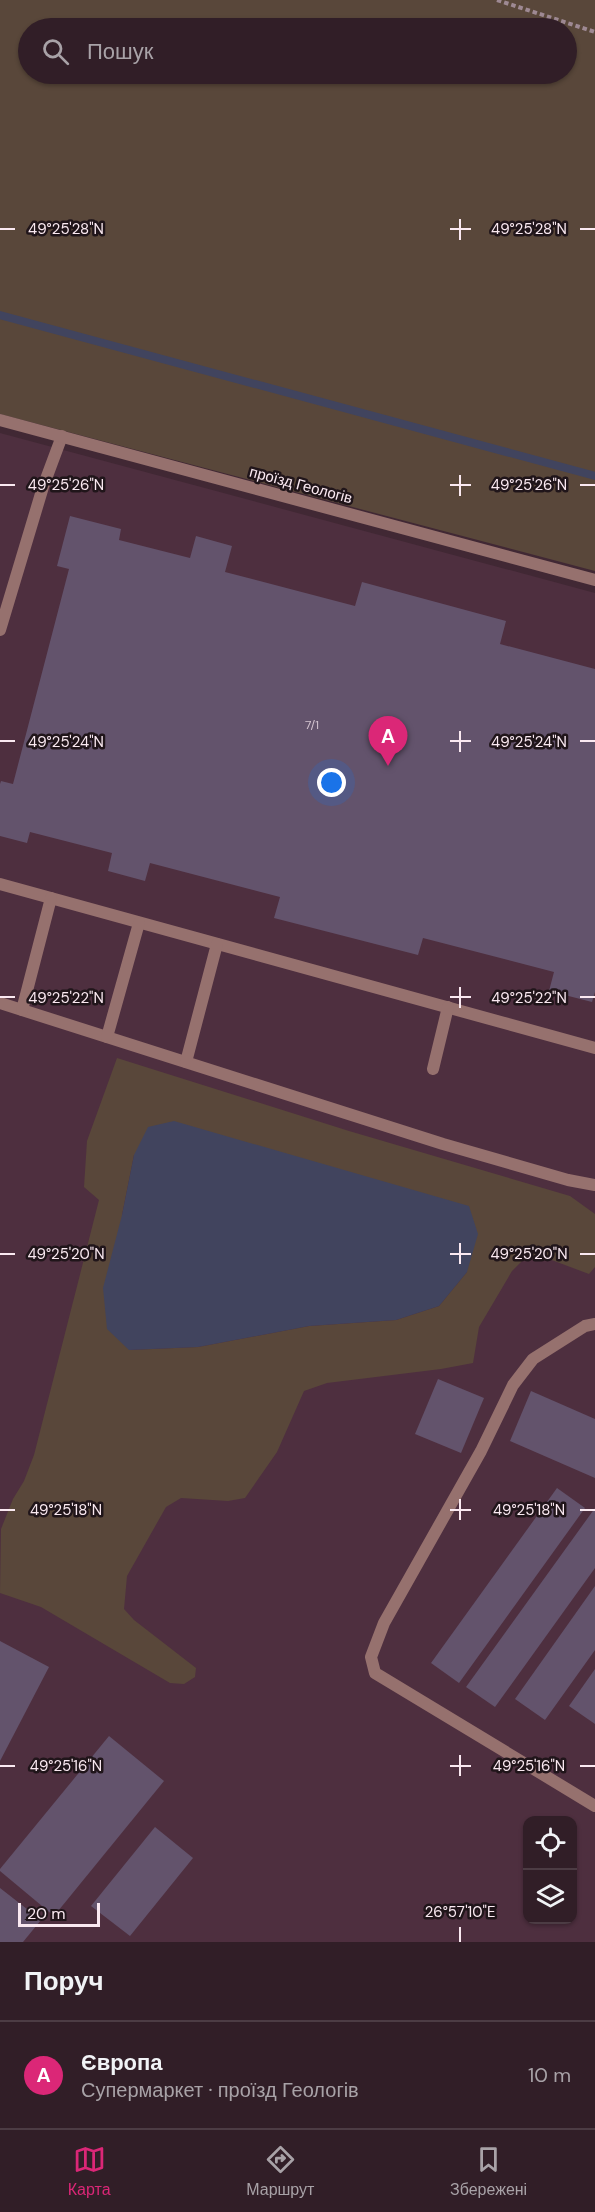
<!DOCTYPE html>
<html lang="uk">
<head>
<meta charset="utf-8">
<style>
  :root { --surface:#311e27; --page:#39272f; --text:#f1f3f6; --muted:#a8a2a7; --line:#4c3c44; --accent:#db2777 }
  body { margin:0; font-family:"DM Sans",sans-serif; background:var(--page); color:var(--text) }
  .controls { position:absolute; right:18px; bottom:18px; display:grid; overflow:hidden; border-radius:12px; box-shadow:0 2px 4px #0004 }
  .controls button { width:54px; height:54px; display:grid; place-items:center; padding:0; border:0; border-bottom:2px solid var(--line); background:var(--surface); color:var(--text); font:30px sans-serif }
  .scale { position:absolute; left:18px; bottom:15px; width:82px; box-sizing:border-box; padding-left:6px; border:3px solid #fae9f1; border-top:0; font-size:16px; line-height:21px; white-space:nowrap; color:#fae9f1; -webkit-text-stroke:4px #20151a; paint-order:stroke }
  .you { position:absolute; left:332px; top:783px; width:21px; height:21px; margin:-15px; border:4px solid #fff; border-radius:50%; background:#1a73e8; box-shadow:0 0 0 9px #1a73e833 }
  .badge { display:grid; place-items:center; width:39px; height:39px; border-radius:50%; background:var(--accent); color:#fff; font-size:20px; font-weight:700 }
  .pin { position:absolute; translate:-50% -50px; filter:drop-shadow(0 2px 3px #0008) }
  .pin::after { content:''; position:absolute; top:32px; width:21px; height:18px; background:inherit; clip-path:polygon(0 0,100% 0,50% 100%) }
  .list { margin:0; padding:0; list-style:none }
  h2 { display:flex; justify-content:space-between; align-items:center; height:78px; margin:0; padding:0 24px; font-size:26px }
  h2 small { font-size:20px; font-weight:400; color:var(--muted) }
  .list li { display:grid; grid-template-columns:39px 1fr auto; gap:18px; align-items:center; box-sizing:border-box; height:108px; padding:0 24px; border-top:2px solid var(--line) }
  .list b { display:block; font-size:22px; white-space:nowrap }
  .list p { margin:0; font-size:20px; white-space:nowrap; color:var(--muted) }
  .list em { font-size:20px; font-style:normal; color:var(--muted) }
  .icon { flex:none; width:33px; height:33px; fill:none; stroke:currentColor; stroke-width:2; stroke-linecap:round; stroke-linejoin:round }
  .map { position:relative; flex:none; width:595px; height:1942px; overflow:hidden }
  .search { position:absolute; background:var(--surface); box-shadow:0 2px 4px #0004; left:18px; right:18px; top:18px; height:66px; display:flex; align-items:center; gap:15px; box-sizing:border-box; padding:0 21px; border-radius:33px; color:var(--muted); font-size:22px }
  .sheet { height:186px; background:var(--surface) }
  nav { display:flex; justify-content:space-around; align-items:center; box-sizing:border-box; height:84px; border-top:2px solid var(--line); background:var(--surface); font-size:16px; color:var(--muted) }
  nav a { display:grid; justify-items:center; gap:3px }
  nav .on { color:var(--accent) }
  .map>svg:first-child { display:block }
  .built { fill:#4e2f3f; fill-rule:evenodd }
  .green { fill:#59473a; fill-rule:evenodd }
  .water { fill:#41445e }
  .lines { fill:none; stroke-linecap:round; stroke-linejoin:round }
  .stream { stroke:#41445e; stroke-width:8 }
  .building { fill:#63536c }
  .path { stroke:#9e8993; stroke-width:4; stroke-dasharray:4.5 3; stroke-linecap:butt }
  .lane { stroke:#96716e; stroke-width:12 }
  .street { stroke:#96716e; stroke-width:12 }
  .ticks { fill:none; stroke:#fae9f1; stroke-width:2 }
  .labels { text-anchor:middle; dominant-baseline:central; stroke-width:5; stroke-linejoin:round; paint-order:stroke }
  .number-label { font-size:12px; fill:#d4c4d0 }
  .street-label { font-size:15px; fill:#fae9f1; stroke:#20151a }
  .ticks-label { font-size:15px; text-anchor:middle; fill:#fae9f1; stroke:#20151a; stroke-width:5; stroke-linejoin:round; paint-order:stroke }
</style>
</head>
<body>
<div class="map">
<svg width="595" height="1942" viewBox="0 0 595 1942">
  <rect width="100%" height="100%" fill="#412834"/>
  <path class="built" d="M0 433 595 593V1942H0ZM528 1820H572V1920H528Z"/>
  <g class="green">
    <path d="M0 0H595V571L0 414ZM28 28H566V74H28Z"/>
    <path d="M117 1058 349 1131 570 1196 595 1214V1267L589 1274 541 1256 522 1261 512 1271 479 1327 473 1363 441 1369 327 1383 304 1391 277 1452 245 1498 228 1501 181 1498 166 1507 127 1576 124 1609 134 1620 196 1668 195 1677 184 1684 170 1683 41 1607 0 1593 1 1529 13 1499 24 1481 34 1455 99 1200 84 1187 87 1141ZM134 1155 467 1272 439 1306 396 1320 309 1326 198 1347 129 1350 122 1215Z"/>
  </g>
  <polygon class="water" points="174,1121 469,1206 478,1234 467,1272 439,1306 396,1320 309,1326 198,1347 129,1350 107,1329 103,1288 122,1215 134,1155 148,1127"/>
  <g class="lines">
    <polyline class="stream" points="0,315 595,476"/>
  </g>
  <g class="building">
    <polygon points="70,516 121,529 119,540 190,558 196,536 232,546 225,572 355,606 362,582 506,621 500,644 595,669 595,992 592,1002 549,991 554,972 423,938 418,955 274,918 280,897 150,863 145,881 108,871 112,853 30,832 27,843 0,836 0,784 1,781 13,784 69,569 57,566"/>
    <polygon points="438,1379 484,1398 461,1453 415,1434"/>
    <polygon points="531,1391 595,1419 595,1478 510,1441"/>
    <polygon points="557,1488 585,1508 459,1683 431,1663"/>
    <polygon points="595,1508 595,1568 495,1707 466,1687"/>
    <polygon points="595,1586 595,1650 545,1720 515,1699"/>
    <polygon points="0,1641 49,1667 0,1761"/>
    <polygon points="595,1669 595,1724 569,1706"/>
    <polygon points="109,1736 164,1781 54,1916 0,1871 0,1869"/>
    <polygon points="155,1827 193,1858 130,1936 91,1906"/>
    <polygon points="0,1888 41,1920 23,1942 0,1942"/>
  </g>
  <g class="lines">
    <polyline class="path" points="497,0 595,32"/>
    <g class="lane">
      <polyline points="0,630 43,487 62,436"/>
      <polyline points="0,884 595,1048"/>
      <polyline points="0,1003 443,1144 568,1180 595,1185"/>
      <polyline points="22,1010 51,898"/>
      <polyline points="107,1037 139,923"/>
      <polyline points="186,1062 217,944"/>
      <polyline points="433,1069 448,1007"/>
      <polyline points="595,1324 585,1326 533,1359 513,1385 481,1451 384,1623 371,1657 375,1673 595,1806"/>
    </g>
    <polyline class="street" points="0,420 595,580"/>
  </g>
  <path class="ticks" d="M460 219V240M0 229H15M450 229H471M580 229H595M460 475V496M0 485H15M450 485H471M580 485H595M460 731V752M0 741H15M450 741H471M580 741H595M460 987V1008M0 997H15M450 997H471M580 997H595M460 1243V1264M0 1254H15M450 1254H471M580 1254H595M460 1499V1520M0 1510H15M450 1510H471M580 1510H595M460 1755V1776M0 1766H15M450 1766H471M580 1766H595M460 1927V1942"/>
  <g class="labels">
    <g class="number-label">
      <text x="312" y="725">7/1</text>
    </g>
    <g class="street-label">
      <text transform="translate(301 485) rotate(15)">проїзд Геологів</text>
    </g>
  </g>
  <g class="ticks-label">
    <text x="66" y="234">49°25'28"N</text>
    <text x="529" y="234">49°25'28"N</text>
    <text x="66" y="490">49°25'26"N</text>
    <text x="529" y="490">49°25'26"N</text>
    <text x="66" y="747">49°25'24"N</text>
    <text x="529" y="747">49°25'24"N</text>
    <text x="66" y="1003">49°25'22"N</text>
    <text x="529" y="1003">49°25'22"N</text>
    <text x="66" y="1259">49°25'20"N</text>
    <text x="529" y="1259">49°25'20"N</text>
    <text x="66" y="1515">49°25'18"N</text>
    <text x="529" y="1515">49°25'18"N</text>
    <text x="66" y="1771">49°25'16"N</text>
    <text x="529" y="1771">49°25'16"N</text>
    <text x="460" y="1917">26°57'10"E</text>
  </g>
</svg>
<div class="controls">
<button><svg class="icon" aria-label="locate" viewBox="0 0 24 24"><circle cx="12" cy="12" r="6"/><path d="M12 2v4M12 18v4M2 12h4M18 12h4"/></svg></button>
<button><svg class="icon" aria-label="layers" viewBox="0 0 24 24"><path d="M12 4l9 5-9 5-9-5zM3 14l9 5 9-5"/></svg></button>
</div>
<div class="scale">20 m</div>
<div class="you"></div>
<div class="pin badge" style="left:388px;top:766px">A</div>
<div class="search"><svg class="icon" aria-label="search" viewBox="0 0 24 24"><circle cx="10" cy="10" r="6"/><path d="M15 15l6 6"/></svg>Пошук</div>
</div>
<section class="sheet">
<h2>Поруч<small></small></h2>
<ul class="list">
<li><span class="badge">A</span><div><b>Європа</b><p>Супермаркет · проїзд Геологів</p></div><em>10 m</em></li>
</ul>
</section>
<nav>
<a class="on"><svg class="icon" aria-label="map" viewBox="0 0 24 24"><path d="M3 6l6-2 6 2 6-2v14l-6 2-6-2-6 2zM9 4v14M15 6v14"/></svg>Карта</a>
<a><svg class="icon" aria-label="directions" viewBox="0 0 24 24"><path d="M12 3l9 9-9 9-9-9zM9 14v-3h6M13 9l2 2-2 2"/></svg>Маршрут</a>
<a><svg class="icon" aria-label="saved" viewBox="0 0 24 24"><path d="M7 4h10v16l-5-4-5 4z"/></svg>Збережені</a>
</nav>
</body>
</html>
